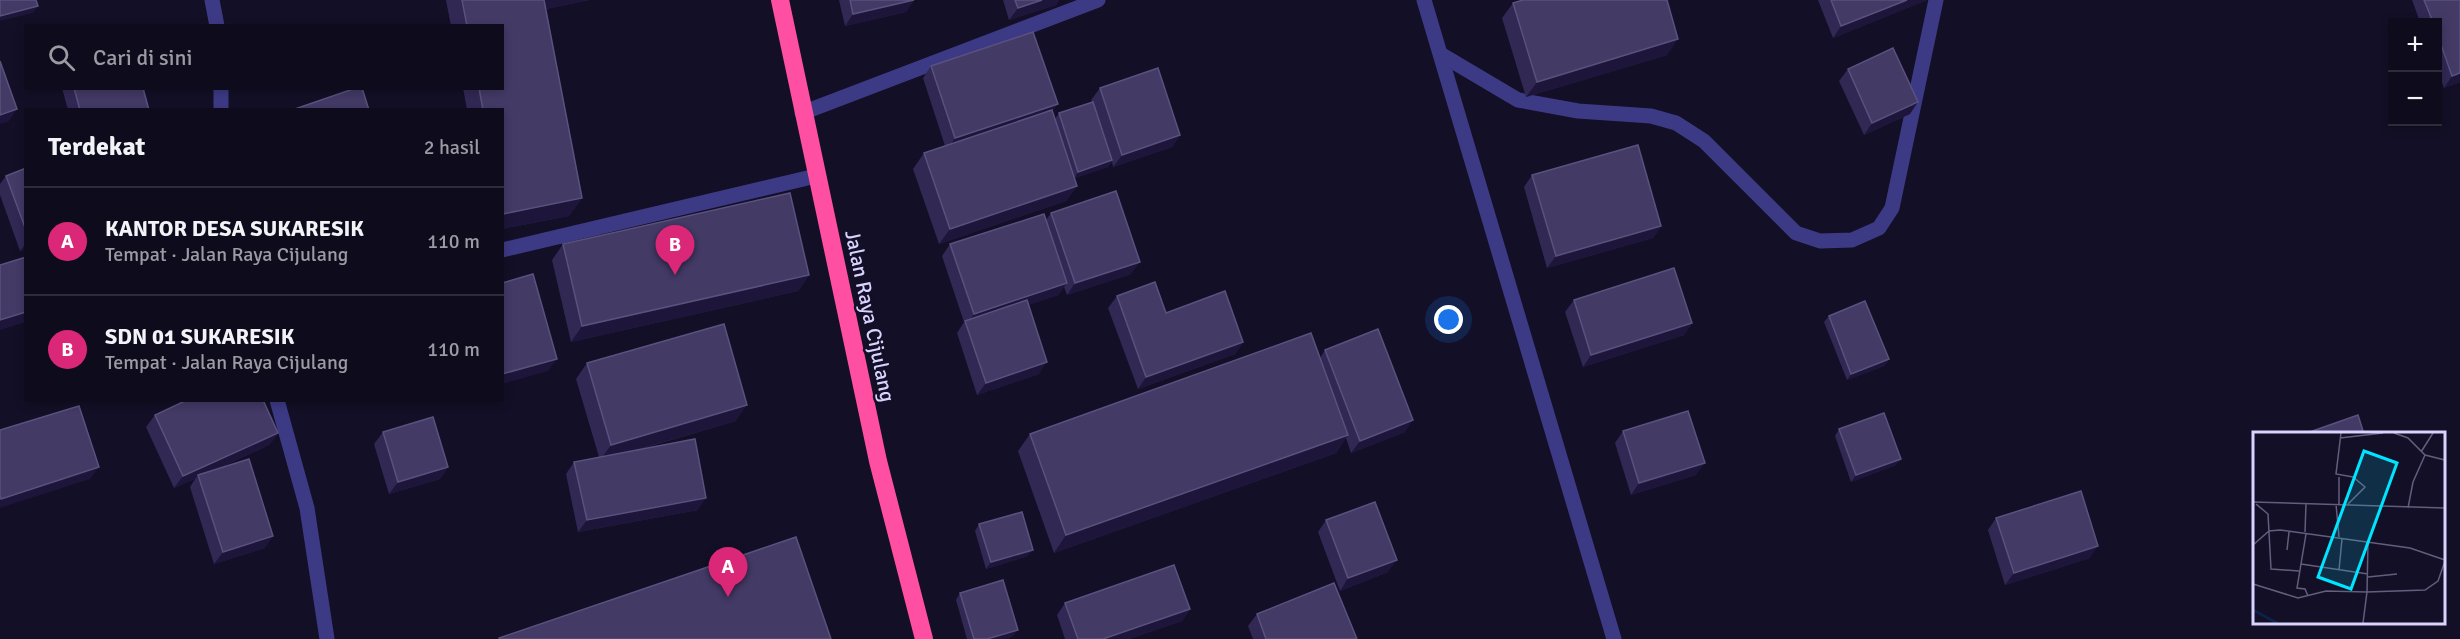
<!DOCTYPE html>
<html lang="id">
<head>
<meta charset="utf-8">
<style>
  :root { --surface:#0e0b1c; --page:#1c1929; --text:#f1f3f6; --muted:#9b9ba3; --line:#2e2b3b; --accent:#db2777 }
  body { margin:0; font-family:Signika,sans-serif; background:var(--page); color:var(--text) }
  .controls { position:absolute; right:18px; top:18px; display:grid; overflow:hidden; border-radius:0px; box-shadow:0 3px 9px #0003 }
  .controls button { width:54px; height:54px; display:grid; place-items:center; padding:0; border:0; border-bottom:2px solid var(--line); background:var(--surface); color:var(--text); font:30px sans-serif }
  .you { position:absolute; left:1449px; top:320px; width:21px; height:21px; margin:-15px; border:4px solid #fff; border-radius:50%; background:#1a73e8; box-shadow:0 0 0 9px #1a73e833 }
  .badge { display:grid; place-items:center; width:39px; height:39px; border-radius:50%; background:var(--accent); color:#fff; font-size:20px; font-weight:700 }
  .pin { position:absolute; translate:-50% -50px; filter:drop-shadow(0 2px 3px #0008) }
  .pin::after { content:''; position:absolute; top:32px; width:21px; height:18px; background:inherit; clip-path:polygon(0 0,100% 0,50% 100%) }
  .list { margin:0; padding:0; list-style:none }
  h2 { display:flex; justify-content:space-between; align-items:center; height:78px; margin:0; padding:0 24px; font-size:26px }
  h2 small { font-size:20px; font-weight:400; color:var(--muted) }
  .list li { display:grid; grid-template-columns:39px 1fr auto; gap:18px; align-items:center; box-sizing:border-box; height:108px; padding:0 24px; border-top:2px solid var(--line) }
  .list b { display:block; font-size:22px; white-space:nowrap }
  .list p { margin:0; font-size:20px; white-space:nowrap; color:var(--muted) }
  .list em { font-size:20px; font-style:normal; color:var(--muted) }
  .icon { flex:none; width:33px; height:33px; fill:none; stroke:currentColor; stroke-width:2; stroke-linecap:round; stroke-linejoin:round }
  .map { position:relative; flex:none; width:2460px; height:639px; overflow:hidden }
  .search { position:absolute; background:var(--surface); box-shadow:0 3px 9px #0003; left:24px; top:24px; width:480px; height:66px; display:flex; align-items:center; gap:15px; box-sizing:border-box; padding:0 21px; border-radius:0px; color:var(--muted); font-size:22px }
  .panel { position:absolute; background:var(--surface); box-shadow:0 3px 9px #0003; left:24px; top:108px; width:480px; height:294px; border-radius:0px }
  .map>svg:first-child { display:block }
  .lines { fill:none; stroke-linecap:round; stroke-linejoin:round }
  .street { stroke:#3d3a85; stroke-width:15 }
  .highway { stroke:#ff4fa3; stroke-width:18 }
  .wall { fill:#312854 }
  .shaded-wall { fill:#1d163a }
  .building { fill:#433a66; stroke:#5a527e; stroke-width:1.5 }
  .labels { text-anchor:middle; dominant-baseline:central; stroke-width:5; stroke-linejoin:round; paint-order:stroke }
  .street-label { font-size:21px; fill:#d9d4ff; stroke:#130f26 }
  .inset-river { fill:none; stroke:#0c2248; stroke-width:3 }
  .inset-road { fill:none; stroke:#625e7d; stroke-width:1.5 }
  .view { fill:#00e5ff; fill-opacity:0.15; stroke:#00e5ff; stroke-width:3 }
  .inset-edge { fill:none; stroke:#d9d4ff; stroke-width:3 }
</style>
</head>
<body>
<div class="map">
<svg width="2460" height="639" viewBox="0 0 2460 639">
  <rect width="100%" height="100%" fill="#130f26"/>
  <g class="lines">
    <g class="street">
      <polyline points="212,0 217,26"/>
      <polyline points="1424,0 1614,639"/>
      <polyline points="1442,55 1518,100 1578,111 1651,116 1676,123 1704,141 1796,233 1820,241 1852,240 1879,228 1892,208 1936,0"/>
      <polyline points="221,88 221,110"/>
      <polyline points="802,113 1098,0"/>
      <polyline points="502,250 816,176"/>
      <polyline points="277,400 307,508 327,639"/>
    </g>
    <polyline class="highway" points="780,0 878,461 924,639"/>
  </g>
  <g class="wall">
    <polygon points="446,0 589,0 546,9 582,198 569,216 502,229 502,110 467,110 463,88 502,88 502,26 451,26"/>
    <polygon points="839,0 914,0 906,12 845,26"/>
    <polygon points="1003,0 1059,0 1056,5 1009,20"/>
    <polygon points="1818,0 1927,0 1833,38"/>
    <polygon points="2412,0 2460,0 2460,82 2444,88 2438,71 2438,22 2420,22"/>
    <polygon points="1513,3 1667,55 1526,97 1502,18"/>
    <polygon points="931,66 1052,112 1055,119 1059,113 1092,102 1091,100 1100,88 1180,135 1172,147 1113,167 1112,161 1108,167 1074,178 1077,186 1066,201 939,244 913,169 924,153 945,146 923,78"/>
    <polygon points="1848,69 1910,114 1864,135 1839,81"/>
    <polygon points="62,88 143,88 149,110 68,110"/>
    <polygon points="26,168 26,249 20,251 0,195 0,184 6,176"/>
    <polygon points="1532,175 1661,226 1653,238 1547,268 1524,187"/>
    <polygon points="1051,213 1131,274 1067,295 1064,287 1058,295 1028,305 1039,374 977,395 957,333 964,322 942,256 950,244 1046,220"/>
    <polygon points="563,244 809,275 798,291 571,342 552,260"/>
    <polygon points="1117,296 1166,313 1243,342 1235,354 1138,389 1108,308"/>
    <polygon points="1574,300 1692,323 1684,335 1583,367 1565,312"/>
    <polygon points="1829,316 1889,359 1884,366 1847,380 1824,322"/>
    <polygon points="1325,350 1405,432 1351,453 1346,438 1336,453 1054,553 1018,451 1030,434 1320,358"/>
    <polygon points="587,363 736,421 637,450 698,510 578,532 566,474 574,462 599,457 576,379"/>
    <polygon points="155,415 278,433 269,445 215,470 265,548 214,564 190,487 195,479 174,488 146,427"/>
    <polygon points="1839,429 1896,465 1851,482 1835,436"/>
    <polygon points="1623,431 1696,475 1631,495 1615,443"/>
    <polygon points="383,432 448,467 440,479 389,494 374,444"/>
    <polygon points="1996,518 2090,558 2005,585 1988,530"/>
    <polygon points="1326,520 1388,572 1340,591 1318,532"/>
    <polygon points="979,524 1028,556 986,569 975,531"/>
    <polygon points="960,593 1013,636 1005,639 967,639 956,600"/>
    <polygon points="1065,603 1190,609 1182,621 1129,639 1065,639 1057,615"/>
    <polygon points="1257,614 1357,639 1253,639 1248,626"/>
  </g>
  <g class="shaded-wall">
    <polygon points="540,0 589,0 531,12"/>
    <polygon points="914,0 906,12 845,26 853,14"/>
    <polygon points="1042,0 1059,0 1056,5 1009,20 1018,8"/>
    <polygon points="1907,0 1927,0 1833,38 1841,26"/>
    <polygon points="38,6 33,13 0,21 0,16"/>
    <polygon points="1678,39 1667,55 1526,97 1537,82"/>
    <polygon points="2460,73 2460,82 2444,88 2452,76"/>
    <polygon points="1918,102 1910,114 1864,135 1872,123"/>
    <polygon points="1058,104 1049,116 947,150 955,138"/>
    <polygon points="17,109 9,121 0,124 0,115"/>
    <polygon points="1180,135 1172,147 1113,167 1122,155"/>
    <polygon points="1112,160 1108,167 1074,179 1078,172"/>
    <polygon points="1077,186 1066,201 939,244 950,229"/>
    <polygon points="582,198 569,216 502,229 503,214"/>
    <polygon points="1661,226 1653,238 1547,268 1556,256"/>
    <polygon points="26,243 26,249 20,251"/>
    <polygon points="1140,262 1131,274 1067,295 1075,283"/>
    <polygon points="809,275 798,291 571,342 582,326"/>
    <polygon points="1067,283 1058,295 966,326 974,314"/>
    <polygon points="26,312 26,322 0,330 0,320"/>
    <polygon points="1692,323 1684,335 1583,367 1591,355"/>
    <polygon points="1243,342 1235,354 1138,389 1146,377"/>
    <polygon points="557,359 548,371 502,384 502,374"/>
    <polygon points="1889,359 1884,366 1847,380 1851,374"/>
    <polygon points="1047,362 1039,374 977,395 986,383"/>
    <polygon points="747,405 736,421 600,460 611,445"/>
    <polygon points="1413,420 1405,432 1351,453 1360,441"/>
    <polygon points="278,433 269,445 199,477 198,475 195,479 174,488 183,476"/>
    <polygon points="1348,435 1336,453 1054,553 1066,535"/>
    <polygon points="1901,459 1896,465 1851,482 1856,475"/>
    <polygon points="1705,463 1696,475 1631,495 1639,483"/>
    <polygon points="99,467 90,479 0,508 0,500 1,499"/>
    <polygon points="448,467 440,479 389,494 398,482"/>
    <polygon points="706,498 698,510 578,532 587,520"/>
    <polygon points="273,536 265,548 214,564 223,552"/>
    <polygon points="2098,546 2090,558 2005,585 2014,573"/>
    <polygon points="1033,550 1028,556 986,569 991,562"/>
    <polygon points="1397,560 1388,572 1340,591 1348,578"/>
    <polygon points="1190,609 1182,621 1129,639 1103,639"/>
    <polygon points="1018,630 1013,636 1005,639 987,639"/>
  </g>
  <g class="building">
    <polygon points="0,0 36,0 38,6 0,16"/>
    <polygon points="462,0 544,0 582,198 503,214 502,110 483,110 479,88 502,88 502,26 467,26"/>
    <polygon points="850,0 914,0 853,14"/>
    <polygon points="1015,0 1042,0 1018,8"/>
    <polygon points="1523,0 1667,0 1678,39 1537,82 1513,3"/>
    <polygon points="1831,0 1907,0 1841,26"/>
    <polygon points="2424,0 2460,0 2460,73 2452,76 2438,36 2438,22 2433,22"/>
    <polygon points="1033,32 1058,104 955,138 931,66"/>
    <polygon points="1893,48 1918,102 1872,123 1848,69"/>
    <polygon points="0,61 17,109 0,115"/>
    <polygon points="1158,68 1180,135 1122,155 1100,88"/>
    <polygon points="74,88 143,88 149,110 80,110"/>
    <polygon points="356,88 362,88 369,110 292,110"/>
    <polygon points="1093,102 1112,160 1078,172 1059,113"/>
    <polygon points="1052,110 1077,186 950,229 924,153"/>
    <polygon points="1638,145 1661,226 1556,256 1532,175"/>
    <polygon points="26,168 26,230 6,176"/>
    <polygon points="1116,191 1140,262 1075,283 1051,213"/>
    <polygon points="790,193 809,275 582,326 563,244"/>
    <polygon points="1044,214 1067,283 974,314 950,244"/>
    <polygon points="26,257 26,312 0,320 0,265"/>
    <polygon points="1674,268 1692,323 1591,355 1574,300"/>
    <polygon points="533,274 557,359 502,374 502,283"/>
    <polygon points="1155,282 1166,313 1225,291 1243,342 1146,377 1117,296"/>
    <polygon points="1027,300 1047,362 986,383 965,321"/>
    <polygon points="1865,301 1889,359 1851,374 1829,316"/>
    <polygon points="724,324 747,405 611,445 587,363"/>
    <polygon points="1378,329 1413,420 1360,441 1325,350"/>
    <polygon points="1311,333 1348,435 1066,535 1030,434"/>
    <polygon points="187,400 263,400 278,433 183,476 155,415"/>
    <polygon points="79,406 99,467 1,499 0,495 0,430"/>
    <polygon points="1688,411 1705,463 1639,483 1623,431"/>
    <polygon points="1884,413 1901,459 1856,475 1839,429"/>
    <polygon points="2358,415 2364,434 2304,434"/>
    <polygon points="433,417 448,467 398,482 383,432"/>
    <polygon points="695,439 706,498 587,520 574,462"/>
    <polygon points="249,459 273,536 223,552 198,475"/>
    <polygon points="2081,491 2098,546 2014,573 1996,518"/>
    <polygon points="1375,502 1397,560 1348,578 1326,520"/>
    <polygon points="1022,512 1033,550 991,562 979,524"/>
    <polygon points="796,537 831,639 499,639 499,638"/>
    <polygon points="1174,565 1190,609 1103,639 1078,639 1065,603"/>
    <polygon points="1003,580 1018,630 987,639 974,639 960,593"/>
    <polygon points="1334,583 1357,639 1266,639 1257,614"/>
  </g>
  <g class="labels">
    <g class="street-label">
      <text transform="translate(870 316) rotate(78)">Jalan Raya Cijulang</text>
    </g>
  </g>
  <g transform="translate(2253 432)">
    <rect width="192" height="192" fill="#130f26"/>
    <path class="inset-river" d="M0 178 24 191"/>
    <path class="inset-road" d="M88 1 83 42 100 45 112 55 95 72M141 1 155 6 172 23 192 28M87 6 130 1M168 20 180 1M0 70 192 76M3 72 15 82 18 137 46 139M83 72 86 105M86 72V45M155 76 160 50 172 23M52 100 53 72M53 102 44 156 52 157 55 164M0 113 16 99 27 98 157 116 192 128M34 118 36 100M48 132 115 142M86 138 89 107M115 145 144 142M0 152 45 166 73 159 114 160 115 110M110 191 114 160 172 158 185 149 192 129"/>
    <path class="view" d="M111 19 144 31 98 157 65 145Z"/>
    <rect width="192" height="192" class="inset-edge"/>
  </g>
</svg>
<div class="controls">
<button>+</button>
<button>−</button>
</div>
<div class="you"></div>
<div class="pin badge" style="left:728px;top:597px">A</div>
<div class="pin badge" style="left:675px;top:275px">B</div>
<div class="search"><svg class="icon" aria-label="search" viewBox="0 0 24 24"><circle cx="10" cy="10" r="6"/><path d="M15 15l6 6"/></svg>Cari di sini</div>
<section class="panel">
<h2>Terdekat<small>2 hasil</small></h2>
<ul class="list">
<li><span class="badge">A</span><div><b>KANTOR DESA SUKARESIK</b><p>Tempat · Jalan Raya Cijulang</p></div><em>110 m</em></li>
<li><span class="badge">B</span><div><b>SDN 01 SUKARESIK</b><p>Tempat · Jalan Raya Cijulang</p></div><em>110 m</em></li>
</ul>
</section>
</div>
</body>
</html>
